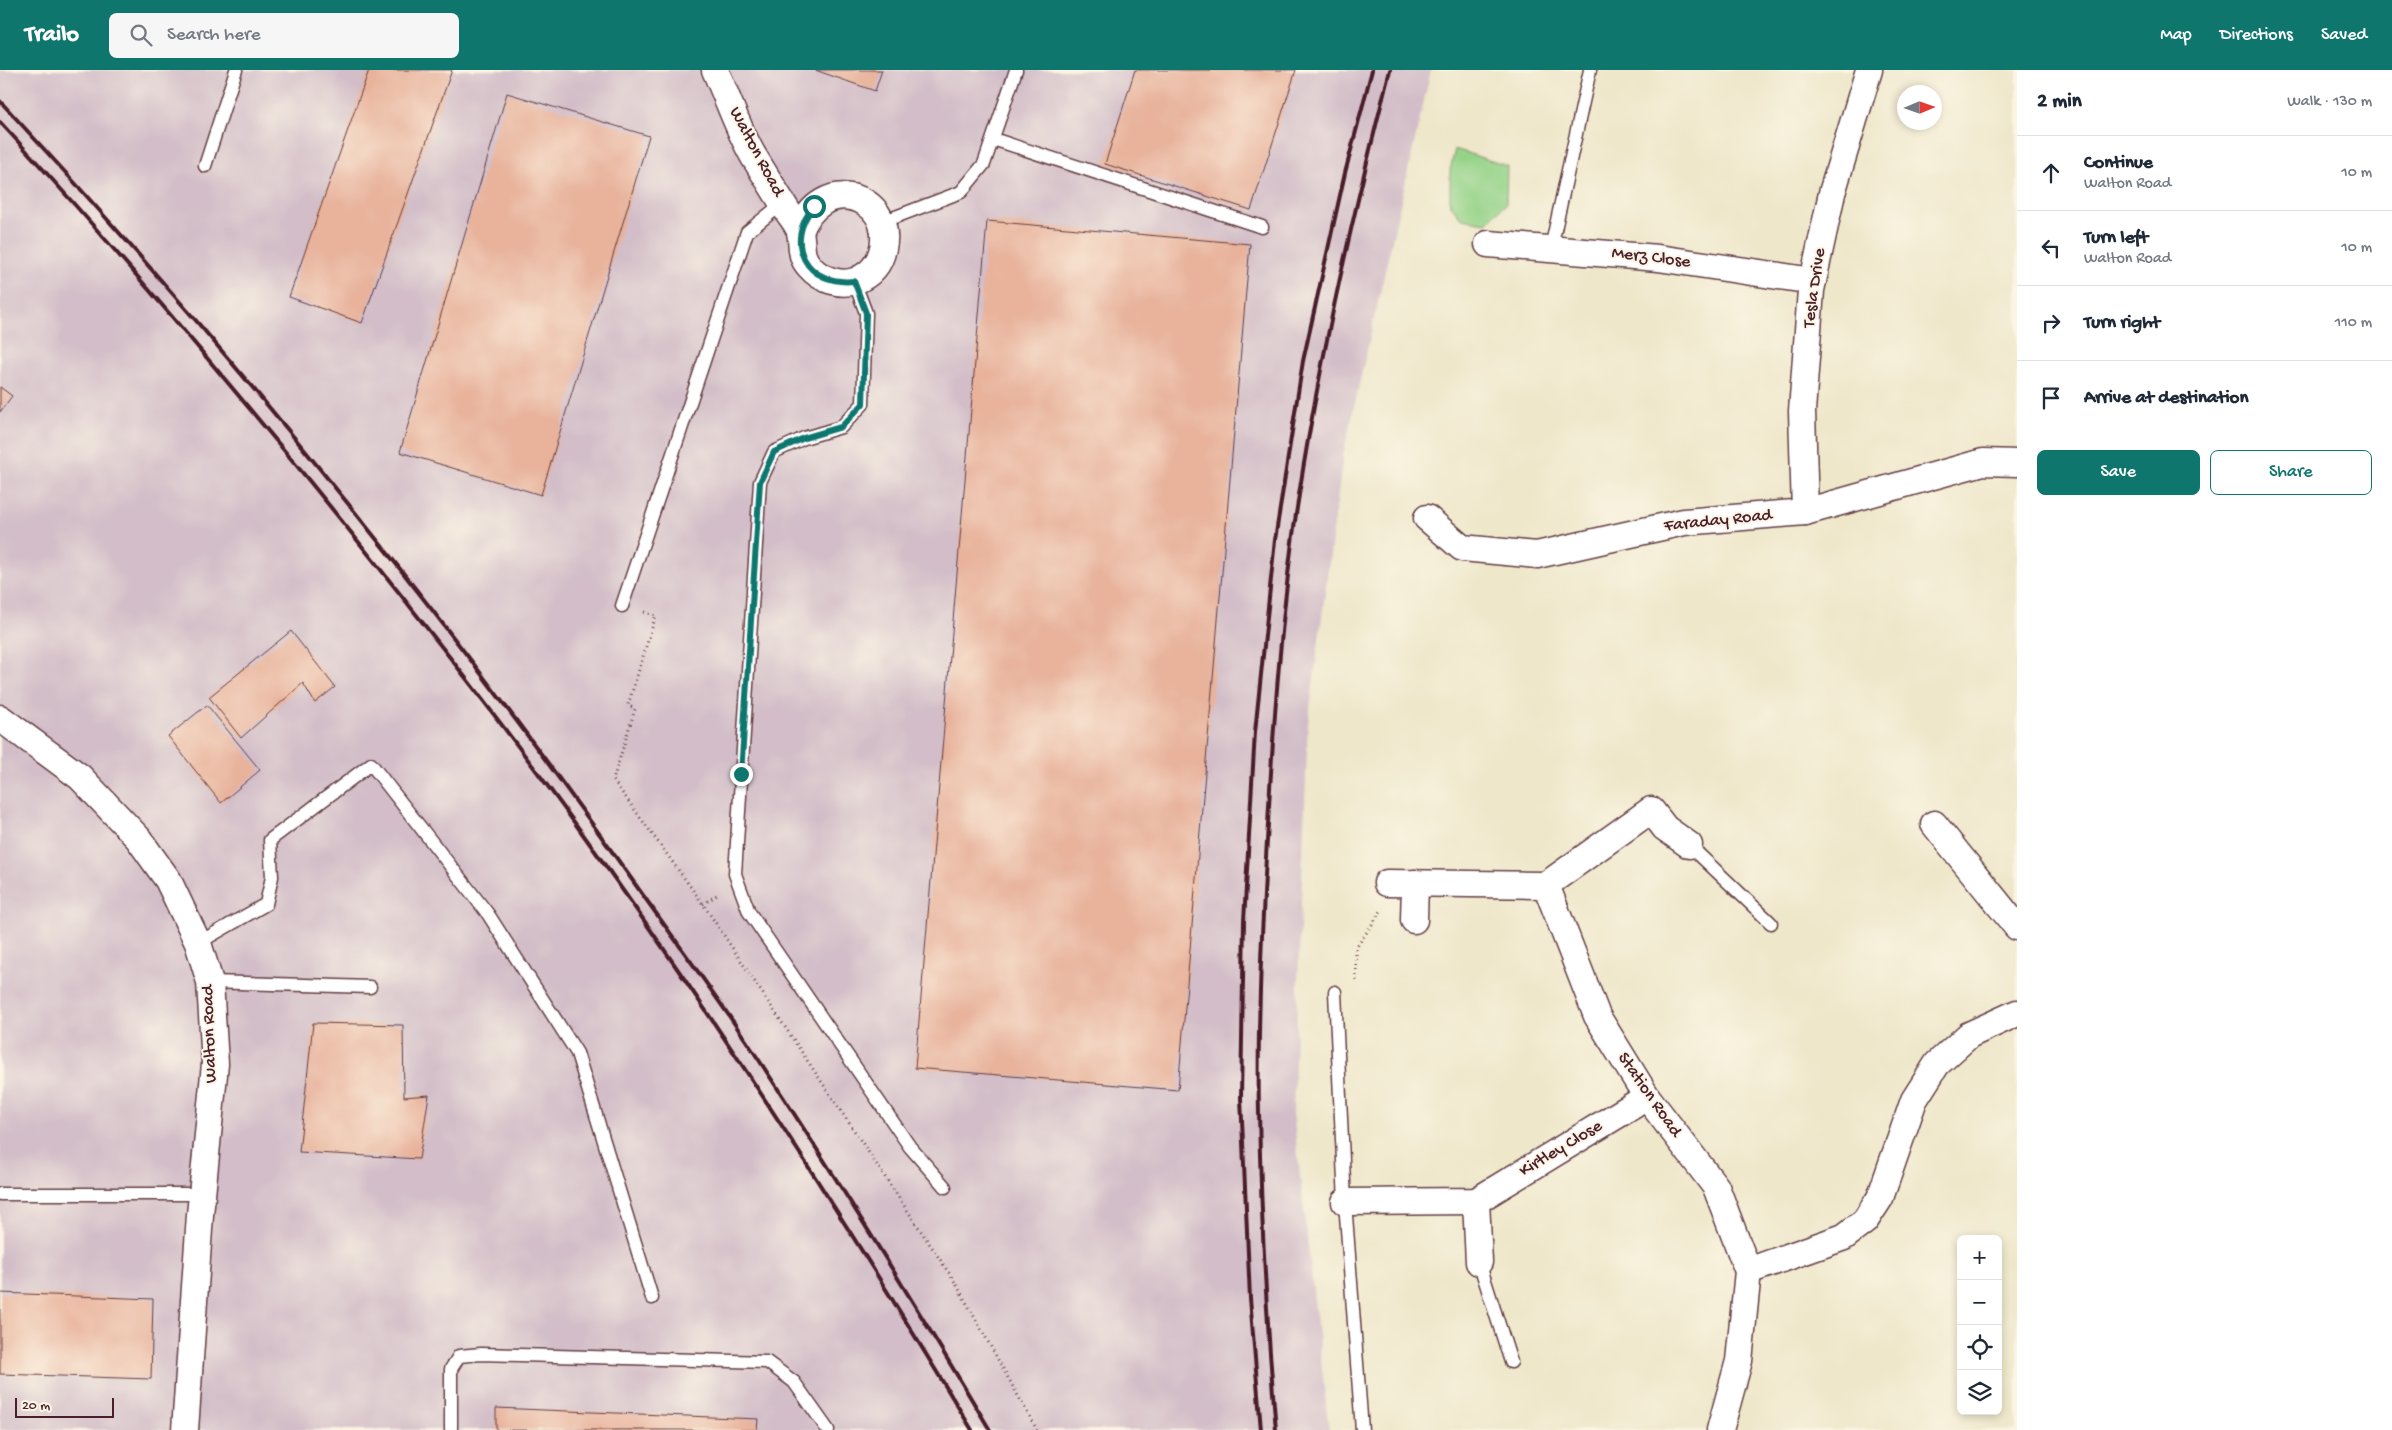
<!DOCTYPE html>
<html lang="en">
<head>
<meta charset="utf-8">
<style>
  :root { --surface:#fff; --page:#f6f6f7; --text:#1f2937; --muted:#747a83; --line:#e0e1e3; --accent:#0f766e }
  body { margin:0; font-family:"Gochi Hand",sans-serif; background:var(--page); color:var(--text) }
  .controls { position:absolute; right:15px; bottom:15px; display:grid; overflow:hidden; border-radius:8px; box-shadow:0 2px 8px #0003 }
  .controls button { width:45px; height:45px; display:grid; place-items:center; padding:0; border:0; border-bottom:1px solid var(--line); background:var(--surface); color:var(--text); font:25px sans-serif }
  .compass { position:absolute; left:1897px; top:15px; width:45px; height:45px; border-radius:50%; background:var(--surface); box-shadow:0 2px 8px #0003; rotate:88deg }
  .scale { position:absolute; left:15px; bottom:12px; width:99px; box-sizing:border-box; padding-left:5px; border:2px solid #4a1f2b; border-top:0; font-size:14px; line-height:18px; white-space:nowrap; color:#4a1f2b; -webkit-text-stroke:4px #fcf5e5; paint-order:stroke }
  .stop { position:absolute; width:15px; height:15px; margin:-11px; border:4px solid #0f766e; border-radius:50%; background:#fff }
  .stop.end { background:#0f766e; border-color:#fff; box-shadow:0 1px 5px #0008 }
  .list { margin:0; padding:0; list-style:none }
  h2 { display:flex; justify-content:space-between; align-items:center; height:65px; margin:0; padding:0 20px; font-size:21px }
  h2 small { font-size:16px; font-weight:400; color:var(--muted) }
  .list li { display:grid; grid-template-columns:32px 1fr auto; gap:15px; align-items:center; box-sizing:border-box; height:75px; padding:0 20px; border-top:1px solid var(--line) }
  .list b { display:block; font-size:19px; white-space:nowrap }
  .list p { margin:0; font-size:16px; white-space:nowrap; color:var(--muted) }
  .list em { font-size:16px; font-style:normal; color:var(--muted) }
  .actions { display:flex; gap:10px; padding:15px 20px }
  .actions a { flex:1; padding:11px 0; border:1px solid var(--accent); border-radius:8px; text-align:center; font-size:18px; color:var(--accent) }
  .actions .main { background:var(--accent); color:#fff }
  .icon { flex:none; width:28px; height:28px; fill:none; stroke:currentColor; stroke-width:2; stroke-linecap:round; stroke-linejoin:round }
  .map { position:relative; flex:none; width:2017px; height:1360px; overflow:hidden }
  header { display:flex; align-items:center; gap:30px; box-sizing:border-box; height:70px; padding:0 25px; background:var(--accent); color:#fff }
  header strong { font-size:24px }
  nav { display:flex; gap:28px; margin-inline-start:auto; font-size:18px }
  .search { width:350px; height:45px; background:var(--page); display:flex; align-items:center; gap:12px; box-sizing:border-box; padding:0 18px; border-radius:8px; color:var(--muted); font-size:19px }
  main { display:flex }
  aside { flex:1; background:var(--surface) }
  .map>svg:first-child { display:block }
  .industrial { fill:#d2bdc8 }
  .green { fill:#95d389; stroke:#70795a }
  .building { fill:#e8b29b }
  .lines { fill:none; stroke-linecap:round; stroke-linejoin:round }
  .lane-casing { stroke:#633d43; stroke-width:15 }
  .street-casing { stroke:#633d43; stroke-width:29 }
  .path { stroke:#633d43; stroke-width:3; stroke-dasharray:1 4; stroke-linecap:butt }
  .lane { stroke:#fff; stroke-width:12 }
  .street { stroke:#fff; stroke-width:26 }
  .rail { stroke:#4a1f2b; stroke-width:4 }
  .route { stroke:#0f766e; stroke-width:6 }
  .labels { text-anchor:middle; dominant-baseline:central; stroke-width:4; stroke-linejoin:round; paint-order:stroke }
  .street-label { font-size:18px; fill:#4a1f2b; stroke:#fcf5e5 }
</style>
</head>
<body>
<header>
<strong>Trailo</strong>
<div class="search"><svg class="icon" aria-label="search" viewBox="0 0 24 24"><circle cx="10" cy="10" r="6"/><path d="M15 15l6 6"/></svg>Search here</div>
<nav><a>Map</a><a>Directions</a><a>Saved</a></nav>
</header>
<main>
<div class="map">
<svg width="2017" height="1360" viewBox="0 0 2017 1360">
  <rect width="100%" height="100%" fill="#fcf5e5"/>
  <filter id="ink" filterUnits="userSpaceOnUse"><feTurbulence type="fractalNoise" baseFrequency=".02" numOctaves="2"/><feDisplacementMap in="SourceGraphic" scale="10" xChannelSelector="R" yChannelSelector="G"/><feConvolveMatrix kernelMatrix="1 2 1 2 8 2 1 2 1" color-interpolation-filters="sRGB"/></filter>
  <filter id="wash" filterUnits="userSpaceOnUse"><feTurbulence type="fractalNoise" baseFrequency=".0096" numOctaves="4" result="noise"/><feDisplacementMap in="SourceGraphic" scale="20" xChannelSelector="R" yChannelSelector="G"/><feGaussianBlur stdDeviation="1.12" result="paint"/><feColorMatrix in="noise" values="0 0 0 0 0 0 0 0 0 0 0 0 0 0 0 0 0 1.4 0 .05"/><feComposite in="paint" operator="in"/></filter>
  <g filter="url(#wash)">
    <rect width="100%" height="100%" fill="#eee7ca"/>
    <polygon class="industrial" points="0,0 1431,0 1343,385 1308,654 1293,1043 1329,1360 0,1360"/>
    <polygon class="green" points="1455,79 1507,96 1506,134 1486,153 1462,149 1450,134 1450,100"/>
    <g id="blocks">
      <g class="building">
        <polygon points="369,0 452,0 362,253 289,227"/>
        <polygon points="815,0 882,0 875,21"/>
        <polygon points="1135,0 1296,0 1251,140 1105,94"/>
        <polygon points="507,23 649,66 541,425 400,382"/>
        <polygon points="987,151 1250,174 1178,1020 915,998"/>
        <polygon points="0,317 12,326 0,342"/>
        <polygon points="291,561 335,617 315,633 303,613 241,668 209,627"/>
        <polygon points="207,635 260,700 221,733 168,666"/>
        <polygon points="313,953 403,955 404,1027 429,1025 419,1089 299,1082"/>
        <polygon points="0,1223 153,1229 151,1309 0,1304"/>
        <polygon points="496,1338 758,1349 757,1360 496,1360"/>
      </g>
    </g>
  </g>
  <g filter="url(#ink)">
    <use href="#blocks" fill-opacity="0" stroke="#633d43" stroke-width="1"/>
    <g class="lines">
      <defs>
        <g id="lane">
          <polyline points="993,69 1262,157"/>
          <polyline points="205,96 236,0"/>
          <polyline points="882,152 961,122 984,94 1016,0"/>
          <polyline points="1551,178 1590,0"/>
          <polyline points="854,211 866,243 863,334 841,357 804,368 774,382 760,412 735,804 749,842 910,1077 945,1117"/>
          <polyline points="622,536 747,162 783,133"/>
          <polyline points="1689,775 1771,853"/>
          <polyline points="198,873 266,834 272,807 270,770 371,694 488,844 577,983 652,1228"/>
          <polyline points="210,912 370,917"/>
          <polyline points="1335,922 1345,1132 1362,1360"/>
          <polyline points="0,1124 202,1124"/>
          <polyline points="1479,1192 1511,1292"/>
          <polyline points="451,1360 451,1299 459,1286 481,1284 767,1292 794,1312 828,1360"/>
        </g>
        <g id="street">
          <path d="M715 0C728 28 738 60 754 87 765 105 777 124 788 142 792 148 798 155 800 162 803 175 799 186 810 197 820 209 839 216 855 211 870 205 880 194 883 178 894 125 821 102 800 162"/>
          <polyline points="1488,174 1658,188 1813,211"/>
          <polyline points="1805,442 1802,341 1811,220 1832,123 1869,0"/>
          <polyline points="1427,448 1462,478 1537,485 1684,452 1805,442 1983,392 2017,393"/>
          <polyline points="0,648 80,707 138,768 168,810 198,873 210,912 215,994 200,1145 185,1360"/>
          <polyline points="1934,754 2017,857"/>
          <polyline points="1387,813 1546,815 1597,946 1647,1027 1716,1117 1748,1201 1739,1291 1720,1360"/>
          <polyline points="1546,815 1651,740 1665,758 1689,775"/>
          <polyline points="1414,850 1415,813"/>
          <polyline points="1476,1131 1479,1192"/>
          <polyline points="1345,1132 1476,1131 1647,1027"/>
          <polyline points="1748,1201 1844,1167 1865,1151 1880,1128 1914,1030 1937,994 1969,965 2017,943"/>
        </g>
      </defs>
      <use href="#lane" class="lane-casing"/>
      <use href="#street" class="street-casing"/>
      <g class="path">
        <polyline points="644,542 656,545 628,635 635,639 613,710 703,834 955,1212 1037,1360"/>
        <polyline points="703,834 717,825"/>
        <polyline points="1356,910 1356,878 1381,841"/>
      </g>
      <use href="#lane" class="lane"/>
      <use href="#street" class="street"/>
      <g class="rail">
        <path d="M0 31C233 282 448 548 645 828 681 878 717 927 751 978 834 1103 913 1231 990 1360"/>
        <path d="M0 52C108 169 210 290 311 413 402 525 492 639 577 756 718 951 848 1154 972 1360"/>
        <polyline points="1261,1360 1250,1228 1241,1028 1244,851 1255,662 1275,470 1303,291 1345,103 1372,0"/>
        <path d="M1276 1360C1267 1255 1261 1149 1259 1043 1257 947 1262 850 1268 754 1273 660 1280 566 1292 472 1314 313 1350 156 1390 0"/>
      </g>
    </g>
  </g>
  <g class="lines" filter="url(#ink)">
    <path class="route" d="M741 704 760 412 774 382 804 368 841 357 863 334 866 243 854 211C806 216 783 173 814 136"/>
  </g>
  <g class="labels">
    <g class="street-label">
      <text transform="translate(756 82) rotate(62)">Walton Road</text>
      <text transform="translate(1651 188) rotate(7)">Merz Close</text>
      <text transform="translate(1815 218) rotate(-82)">Tesla Drive</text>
      <text transform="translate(1718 451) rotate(-6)">Faraday Road</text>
      <text transform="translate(210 964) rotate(-92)">Walton Road</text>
      <text transform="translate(1649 1025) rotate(55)">Station Road</text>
      <text transform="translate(1561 1079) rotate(-31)">Kirtley Close</text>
    </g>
  </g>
</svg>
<div class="controls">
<button>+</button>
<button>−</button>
<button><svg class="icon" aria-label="locate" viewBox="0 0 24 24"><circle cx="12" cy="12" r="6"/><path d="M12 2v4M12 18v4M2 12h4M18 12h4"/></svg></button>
<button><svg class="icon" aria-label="layers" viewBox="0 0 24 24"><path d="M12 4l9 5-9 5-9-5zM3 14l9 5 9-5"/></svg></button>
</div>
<svg class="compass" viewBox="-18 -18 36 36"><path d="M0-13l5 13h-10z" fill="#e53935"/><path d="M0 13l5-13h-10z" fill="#747a83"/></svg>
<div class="scale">20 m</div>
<div class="stop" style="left:814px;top:136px"></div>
<div class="stop end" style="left:741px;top:704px"></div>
</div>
<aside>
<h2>2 min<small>Walk · 130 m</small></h2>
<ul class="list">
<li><svg class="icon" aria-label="ahead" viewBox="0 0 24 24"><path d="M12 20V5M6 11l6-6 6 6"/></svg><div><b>Continue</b><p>Walton Road</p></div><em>10 m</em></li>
<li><svg class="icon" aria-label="left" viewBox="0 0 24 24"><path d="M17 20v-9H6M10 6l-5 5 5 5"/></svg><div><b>Turn left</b><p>Walton Road</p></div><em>10 m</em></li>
<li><svg class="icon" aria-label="right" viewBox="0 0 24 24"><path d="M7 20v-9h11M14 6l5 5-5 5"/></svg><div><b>Turn right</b></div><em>110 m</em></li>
<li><svg class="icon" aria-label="arrive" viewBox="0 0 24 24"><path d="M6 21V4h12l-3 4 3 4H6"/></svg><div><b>Arrive at destination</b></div></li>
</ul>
<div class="actions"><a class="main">Save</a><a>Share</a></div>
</aside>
</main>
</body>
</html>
